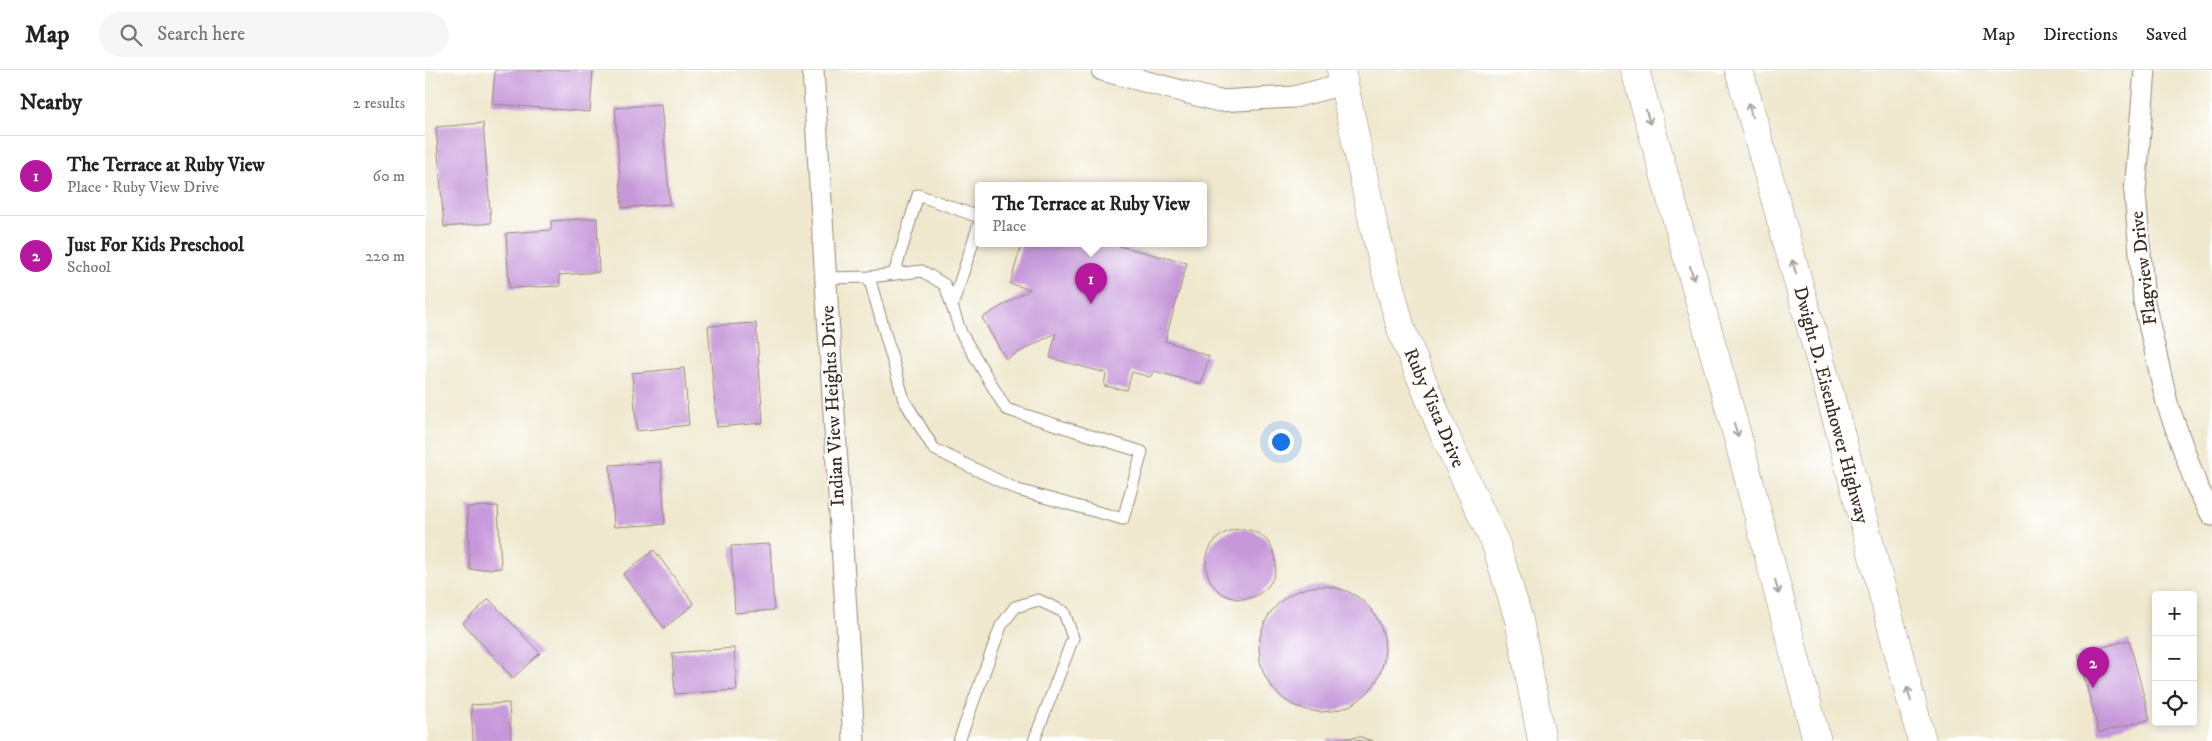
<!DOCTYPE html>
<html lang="en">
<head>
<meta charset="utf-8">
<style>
  :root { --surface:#fff; --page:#f6f6f6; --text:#222; --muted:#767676; --line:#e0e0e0; --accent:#b5179e }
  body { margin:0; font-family:"IM FELL DW Pica",serif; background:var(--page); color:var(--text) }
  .controls { position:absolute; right:15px; bottom:15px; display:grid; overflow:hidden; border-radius:5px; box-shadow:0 2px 8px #0003 }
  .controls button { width:45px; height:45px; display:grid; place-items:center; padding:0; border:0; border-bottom:1px solid var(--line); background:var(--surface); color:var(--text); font:25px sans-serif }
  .you { position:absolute; left:855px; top:371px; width:18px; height:18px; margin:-12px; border:4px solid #fff; border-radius:50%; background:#1a73e8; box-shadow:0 0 0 8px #1a73e833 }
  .badge { display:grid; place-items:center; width:32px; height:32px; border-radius:50%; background:var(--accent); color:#fff; font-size:16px; font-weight:700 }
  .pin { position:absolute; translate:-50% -41px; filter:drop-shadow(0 1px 2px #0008) }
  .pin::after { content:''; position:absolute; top:26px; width:18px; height:15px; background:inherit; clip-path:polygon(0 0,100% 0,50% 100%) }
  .popup { position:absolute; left:550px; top:112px; width:232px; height:65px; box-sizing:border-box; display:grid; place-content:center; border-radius:5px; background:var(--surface); filter:drop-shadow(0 1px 4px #0005); font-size:16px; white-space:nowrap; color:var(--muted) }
  .popup b { font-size:19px; color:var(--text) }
  .popup::after { content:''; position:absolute; left:50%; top:100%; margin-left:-10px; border:10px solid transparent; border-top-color:var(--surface) }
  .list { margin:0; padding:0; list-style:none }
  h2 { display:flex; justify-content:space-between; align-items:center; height:65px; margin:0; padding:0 20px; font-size:21px }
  h2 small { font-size:16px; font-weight:400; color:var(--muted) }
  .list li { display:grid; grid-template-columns:32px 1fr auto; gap:15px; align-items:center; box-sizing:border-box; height:80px; padding:0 20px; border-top:1px solid var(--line) }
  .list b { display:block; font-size:19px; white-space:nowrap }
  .list p { margin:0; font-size:16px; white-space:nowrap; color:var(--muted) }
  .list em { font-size:16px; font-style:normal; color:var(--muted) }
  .icon { flex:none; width:28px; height:28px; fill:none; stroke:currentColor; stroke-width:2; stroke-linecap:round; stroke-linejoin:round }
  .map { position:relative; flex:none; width:1787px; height:671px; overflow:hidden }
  header { display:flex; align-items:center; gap:30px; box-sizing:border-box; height:70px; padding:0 25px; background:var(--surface); border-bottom:1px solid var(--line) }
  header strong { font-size:24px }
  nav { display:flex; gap:28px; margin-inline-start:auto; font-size:18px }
  .search { width:350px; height:45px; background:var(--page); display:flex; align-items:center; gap:12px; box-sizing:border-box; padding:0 18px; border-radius:28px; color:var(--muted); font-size:19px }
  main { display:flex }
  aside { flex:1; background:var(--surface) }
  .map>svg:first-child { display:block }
  .building { fill:#c698da }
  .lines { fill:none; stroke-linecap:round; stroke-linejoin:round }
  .lane-casing { stroke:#958976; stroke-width:13 }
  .street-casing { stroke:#958976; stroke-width:23 }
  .secondary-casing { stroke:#958976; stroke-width:29 }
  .highway-casing { stroke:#958976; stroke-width:29 }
  .lane { stroke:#fff; stroke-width:11 }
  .street { stroke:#fff; stroke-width:21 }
  .secondary { stroke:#fff; stroke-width:28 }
  .highway { stroke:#fff; stroke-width:28 }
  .oneway { stroke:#a79f9a }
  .labels { text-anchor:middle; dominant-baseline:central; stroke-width:4; stroke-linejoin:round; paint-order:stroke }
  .street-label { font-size:19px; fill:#3b2a1e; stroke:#fff }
</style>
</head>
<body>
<header>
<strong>Map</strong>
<div class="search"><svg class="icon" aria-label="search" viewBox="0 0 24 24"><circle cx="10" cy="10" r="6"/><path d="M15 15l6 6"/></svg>Search here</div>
<nav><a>Map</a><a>Directions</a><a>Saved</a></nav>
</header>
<main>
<aside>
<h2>Nearby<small>2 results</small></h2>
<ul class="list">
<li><span class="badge">1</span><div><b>The Terrace at Ruby View</b><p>Place · Ruby View Drive</p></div><em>60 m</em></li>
<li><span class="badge">2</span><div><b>Just For Kids Preschool</b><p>School</p></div><em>220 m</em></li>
</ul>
</aside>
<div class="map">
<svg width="1787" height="671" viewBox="0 0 1787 671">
  <rect width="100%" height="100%" fill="#fff"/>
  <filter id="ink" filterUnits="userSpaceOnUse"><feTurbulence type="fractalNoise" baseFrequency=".02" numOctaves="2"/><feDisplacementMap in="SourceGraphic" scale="10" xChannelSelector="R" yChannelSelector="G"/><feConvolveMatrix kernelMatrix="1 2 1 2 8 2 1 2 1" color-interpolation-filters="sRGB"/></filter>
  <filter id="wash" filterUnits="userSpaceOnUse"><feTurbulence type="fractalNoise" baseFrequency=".0096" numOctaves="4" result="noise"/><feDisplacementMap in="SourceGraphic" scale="20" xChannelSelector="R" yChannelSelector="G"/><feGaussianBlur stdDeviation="1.12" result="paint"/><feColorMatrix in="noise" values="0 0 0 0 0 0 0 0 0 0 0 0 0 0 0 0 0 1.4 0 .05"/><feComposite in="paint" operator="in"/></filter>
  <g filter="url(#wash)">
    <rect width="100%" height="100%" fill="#efe8ce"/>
    <g id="blocks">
      <g class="building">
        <polygon points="70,0 168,0 165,42 67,34"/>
        <polygon points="236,34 245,134 197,138 190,38"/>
        <polygon points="58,53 66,153 19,157 11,57"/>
        <polygon points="172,148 174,202 134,205 135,216 84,218 81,163 126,160 126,151"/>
        <polygon points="597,173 682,173 762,193 740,271 784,286 776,314 729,301 725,307 707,302 702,320 679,316 681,303 625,288 631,263 581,289 557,248 605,219 585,214"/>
        <polygon points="331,253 338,353 292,357 283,256"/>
        <polygon points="259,298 264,355 212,361 207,303"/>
        <polygon points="236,392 240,454 189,457 185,395"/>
        <polygon points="73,436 76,498 45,500 42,437"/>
        <circle cx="816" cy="494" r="35"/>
        <polygon points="345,474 349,540 310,543 306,476"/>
        <polygon points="229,480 269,534 239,558 198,504"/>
        <circle cx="897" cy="579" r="63"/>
        <polygon points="64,529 115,583 88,608 38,553"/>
        <polygon points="1704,570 1725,649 1674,663 1653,584"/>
        <polygon points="309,578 312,620 250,624 247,583"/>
        <polygon points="84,633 86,671 48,671 46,635"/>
        <polygon points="936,667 948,671 901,671 905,669"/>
      </g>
    </g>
  </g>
  <g filter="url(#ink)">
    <use href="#blocks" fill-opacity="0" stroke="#958976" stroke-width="1"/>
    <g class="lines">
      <defs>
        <g id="lane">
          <polyline points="469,204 493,125 554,147"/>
          <polyline points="401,208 444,207 479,330 509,379 593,420 698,449 717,382 581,339 536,263 520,215 497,201 444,207"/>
          <polyline points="527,236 554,154"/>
          <polyline points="534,671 576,556 590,537 613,530 639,542 648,568 609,671"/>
        </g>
        <g id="street">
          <polyline points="388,0 429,671"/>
          <polyline points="677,0 794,31 869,27 918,14"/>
          <polyline points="1720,0 1710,123 1719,232 1742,333 1772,417 1787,445"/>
        </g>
        <polyline id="secondary" points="916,0 949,157 976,259 1017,359 1071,475 1094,550 1117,671"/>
        <g id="highway">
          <polyline points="1210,0 1314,372 1392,671"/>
          <polyline points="1314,0 1411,347 1497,671"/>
        </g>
      </defs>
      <use href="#lane" class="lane-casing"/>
      <use href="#street" class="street-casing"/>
      <use href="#secondary" class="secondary-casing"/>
      <use href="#highway" class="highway-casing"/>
      <use href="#lane" class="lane"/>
      <use href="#street" class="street"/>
      <use href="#secondary" class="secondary"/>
      <use href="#highway" class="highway"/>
    </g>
    <defs><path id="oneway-shaft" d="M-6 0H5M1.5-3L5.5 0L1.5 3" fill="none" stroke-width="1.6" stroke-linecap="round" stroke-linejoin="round" transform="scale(1.25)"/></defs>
    <g class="oneway">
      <use href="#oneway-shaft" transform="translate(1325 40) rotate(-106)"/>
      <use href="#oneway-shaft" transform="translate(1223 47) rotate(74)"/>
      <use href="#oneway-shaft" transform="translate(1369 197) rotate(-106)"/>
      <use href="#oneway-shaft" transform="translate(1267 203) rotate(74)"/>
      <use href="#oneway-shaft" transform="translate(1311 360) rotate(74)"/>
      <use href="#oneway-shaft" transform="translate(1352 517) rotate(75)"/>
      <use href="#oneway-shaft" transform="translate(1484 624) rotate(-105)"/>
    </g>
  </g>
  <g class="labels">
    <g class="street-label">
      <text transform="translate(1719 198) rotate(-97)">Flagview Drive</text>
      <text transform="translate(1406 335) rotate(75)">Dwight D. Eisenhower Highway</text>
      <text transform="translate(408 336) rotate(-93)">Indian View Heights Drive</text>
      <text transform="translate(1009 338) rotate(67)">Ruby Vista Drive</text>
    </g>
  </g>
</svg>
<div class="controls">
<button>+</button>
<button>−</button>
<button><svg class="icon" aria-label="locate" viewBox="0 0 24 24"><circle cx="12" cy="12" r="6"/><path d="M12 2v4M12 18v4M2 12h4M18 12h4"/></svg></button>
</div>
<div class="you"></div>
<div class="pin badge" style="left:666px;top:234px">1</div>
<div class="popup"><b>The Terrace at Ruby View</b>Place</div>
<div class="pin badge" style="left:1668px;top:618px">2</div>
</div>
</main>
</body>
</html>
